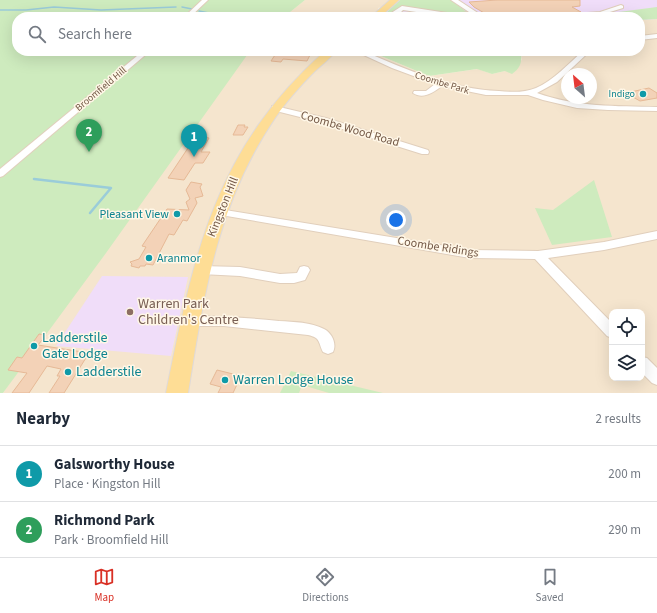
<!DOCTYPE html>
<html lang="en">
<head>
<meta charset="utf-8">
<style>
  :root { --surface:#fff; --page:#f6f6f7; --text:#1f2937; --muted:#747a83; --line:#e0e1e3; --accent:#d93025 }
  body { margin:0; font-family:"Source Sans 3",sans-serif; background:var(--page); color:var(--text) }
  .controls { position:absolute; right:12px; bottom:12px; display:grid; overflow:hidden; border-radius:8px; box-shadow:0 4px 16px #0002 }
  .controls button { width:36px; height:36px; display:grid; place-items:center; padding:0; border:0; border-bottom:1px solid var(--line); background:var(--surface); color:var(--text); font:20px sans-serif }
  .compass { position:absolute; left:561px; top:68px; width:36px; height:36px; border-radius:50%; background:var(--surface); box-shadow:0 4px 16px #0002; rotate:332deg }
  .you { position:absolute; left:396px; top:220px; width:14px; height:14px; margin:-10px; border:3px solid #fff; border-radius:50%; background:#1a73e8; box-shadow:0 0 0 6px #1a73e833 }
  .badge { display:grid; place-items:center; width:26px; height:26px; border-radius:50%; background:var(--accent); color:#fff; font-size:13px; font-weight:700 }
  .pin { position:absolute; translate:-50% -33px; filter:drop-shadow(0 1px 2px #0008) }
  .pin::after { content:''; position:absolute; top:21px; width:14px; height:12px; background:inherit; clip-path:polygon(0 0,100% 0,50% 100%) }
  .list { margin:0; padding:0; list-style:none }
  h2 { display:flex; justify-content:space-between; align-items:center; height:52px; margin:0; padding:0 16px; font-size:17px }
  h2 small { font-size:13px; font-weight:400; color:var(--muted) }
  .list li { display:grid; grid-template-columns:26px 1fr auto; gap:12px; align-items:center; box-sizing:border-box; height:56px; padding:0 16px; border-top:1px solid var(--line) }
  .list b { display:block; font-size:15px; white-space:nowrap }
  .list p { margin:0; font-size:13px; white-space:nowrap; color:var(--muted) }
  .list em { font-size:13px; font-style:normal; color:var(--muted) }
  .icon { flex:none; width:22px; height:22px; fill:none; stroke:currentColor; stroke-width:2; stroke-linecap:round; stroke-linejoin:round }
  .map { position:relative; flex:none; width:657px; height:393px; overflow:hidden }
  .search { position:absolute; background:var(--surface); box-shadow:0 4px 16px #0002; left:12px; right:12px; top:12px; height:44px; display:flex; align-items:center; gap:10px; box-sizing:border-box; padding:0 14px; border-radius:16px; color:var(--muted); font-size:15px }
  .sheet { height:164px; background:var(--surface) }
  nav { display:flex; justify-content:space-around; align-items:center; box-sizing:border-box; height:56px; border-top:1px solid var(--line); background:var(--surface); font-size:11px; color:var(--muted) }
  nav a { display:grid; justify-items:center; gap:2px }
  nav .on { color:var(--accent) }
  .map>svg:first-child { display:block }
  .residential { fill:#f5e5ce; fill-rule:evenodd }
  .education { fill:#f0ddf9 }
  .green { fill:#ceebbe }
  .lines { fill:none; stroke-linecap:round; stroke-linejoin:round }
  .stream-far1 { stroke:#9accd9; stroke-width:1.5 }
  .stream { stroke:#9accd9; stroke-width:2.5 }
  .building { fill:#f3d2b7; stroke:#e6b996 }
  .minor-casing { stroke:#e1cfbc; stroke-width:2 }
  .primary-casing { stroke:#e0dad7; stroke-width:2 }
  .minor { fill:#fff; fill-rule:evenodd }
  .primary { fill:#fedd95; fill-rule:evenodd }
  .culture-dot { fill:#0f9aa8; stroke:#fff7e7; stroke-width:1.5 }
  .education-dot { fill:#8d6e63; stroke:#fff7e7; stroke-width:1.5 }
  .labels { text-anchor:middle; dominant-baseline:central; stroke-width:3; stroke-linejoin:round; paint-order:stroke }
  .far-street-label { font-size:10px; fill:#745947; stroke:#fff7e7 }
  .far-culture-label { font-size:10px; fill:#0d838f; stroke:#fff7e7; text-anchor:end }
  .street-label { font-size:12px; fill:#745947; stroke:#fff7e7 }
  .culture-label { font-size:12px; fill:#0d838f; stroke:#fff7e7; text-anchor:end }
  .near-education-label { font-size:14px; fill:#785e54; stroke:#fff7e7; text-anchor:start }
  .near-culture-label { font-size:14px; fill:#0d838f; stroke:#fff7e7; text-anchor:start }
</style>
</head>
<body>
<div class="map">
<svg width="657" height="393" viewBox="0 0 657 393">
  <rect width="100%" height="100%" fill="#fdf3e0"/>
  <g class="residential">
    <polygon points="305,0 390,0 382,7 378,8 379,10 369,17 284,17"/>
    <path d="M657 19V393H3L12 380 0 338 250 51H369L429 76 478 69 492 74 505 71 522 60 521 51H640V20ZM567 74H591V98H567ZM612 312H642V378H612Z"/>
  </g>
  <g class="education">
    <polygon points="400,0 657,0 657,19 640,20 640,17 381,17"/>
    <polygon points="102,276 188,277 171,356 56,346"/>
  </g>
  <g class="green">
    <polygon points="0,0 305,0 284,17 17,17 17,51 250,51 106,253 3,393 0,393"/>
    <polygon points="400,0 451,0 468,13 457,15 403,7 388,16 384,15"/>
    <polygon points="657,7 657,19 640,20 640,17 568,17 584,15 588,16"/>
    <path d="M369 51H521C522 62 521 68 512 74L505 71 492 74 477 69 429 76Z"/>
    <polygon points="594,180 612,237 552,245 535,208 553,210"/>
    <polygon points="291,371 383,393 329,393 302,385 299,393 280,393"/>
  </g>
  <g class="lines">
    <g class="stream-far1">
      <polyline points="182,7 192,9"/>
      <polyline points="0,10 26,10 54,7 101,10 176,7"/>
      <polyline points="199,11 209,13 271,16"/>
      <polyline points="229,17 231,16"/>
    </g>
    <polyline class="stream" points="34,179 111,188 90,213"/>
  </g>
  <g class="building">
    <polygon points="497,0 580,0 580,6 572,7 581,12 561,14 554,17 546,13 514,17 491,17 474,7 469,2"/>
    <polygon points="277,52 310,55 307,61 283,59 281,62 271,61"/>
    <polygon points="649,88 657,93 657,98 640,101 626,93"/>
    <polygon points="238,125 245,125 244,127 248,127 243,135 233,135"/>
    <polygon points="196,136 209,138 201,152 210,152 203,163 195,163 184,180 168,178"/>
    <polygon points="191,182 202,184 200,187 203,196 195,198 197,203 187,221 183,220 174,235 169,234 153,265 146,264 145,266 140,266 139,268 131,266 132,264 130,262 139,259 146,247 142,246 167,209 189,210 186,202 190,199 186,190"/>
    <polygon points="39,334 46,335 38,345 89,353 64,393 49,393 60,376 57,376 61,369 47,366 29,393 12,393 27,373 8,370 17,357 22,358"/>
    <polygon points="217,370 241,376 233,393 218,393 221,387 210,384"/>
  </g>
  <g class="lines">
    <defs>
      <g id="minor">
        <polygon points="202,0 208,0 190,17 184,17"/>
        <polygon points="451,0 458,0 484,17 477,17 474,15 450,17 403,10 398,15 385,17 402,6 454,14 469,12"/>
        <polygon points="621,5 623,6 623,8 600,15 558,17 561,15 600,12"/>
        <polygon points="657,34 657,38 640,40 640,36"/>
        <polygon points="143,51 150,51 3,176 0,177 0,169"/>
        <path d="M355 51H363C407 70 451 89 499 91 511 92 524 93 536 88 554 80 568 64 583 51H590L557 82 537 93C576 107 616 106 657 107V111L608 110 577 108 543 100 528 95H486L442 86C434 92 423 100 413 93L414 91H426L435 84 392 68Z"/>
        <polygon points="272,106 275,106 326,118 428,150 429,152 428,154 422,154 320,122 272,110"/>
        <polygon points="219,209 470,250 538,251 604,242 657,231 657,239 604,250 548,258 612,323 612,338 607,336 535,259 470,258 215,214 214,212 215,210"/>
        <polygon points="201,266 240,267 280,274 297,273 300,267 304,266 308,267 310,270 305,280 294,283 280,283 240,276 201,274 197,273 195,270 197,267"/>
        <path d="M191 316C221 316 250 318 279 321 294 322 311 322 324 329 332 333 337 344 333 352L328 354 323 352C318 342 321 338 308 335L224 326H191L186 325 184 321 186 317Z"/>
        <polygon points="642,357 647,358 657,368 657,385 652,383 642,373"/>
      </g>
      <g id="primary">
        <polygon points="390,0 399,0 380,17 371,17"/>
        <path d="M325 51H336C330 59 321 65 314 72 300 86 286 102 275 118 217 203 204 294 188 393H166C194 254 214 150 325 51Z"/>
      </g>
    </defs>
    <use href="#minor" class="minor-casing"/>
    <use href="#primary" class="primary-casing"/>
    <use href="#minor" class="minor"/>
    <use href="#primary" class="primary"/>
  </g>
  <g class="culture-dot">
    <circle cx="643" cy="94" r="4"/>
    <circle cx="177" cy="214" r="4"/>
    <circle cx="149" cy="258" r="4"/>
    <circle cx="34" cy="346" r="4"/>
    <circle cx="68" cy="372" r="4"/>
    <circle cx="225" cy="380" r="4"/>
  </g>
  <circle class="education-dot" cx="130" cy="312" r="4"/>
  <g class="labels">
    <g class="far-street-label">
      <text transform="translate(442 83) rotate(17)">Coombe Park</text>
      <text transform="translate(101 89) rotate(-40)">Broomfield Hill</text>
    </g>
    <g class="far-culture-label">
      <text x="635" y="94">Indigo</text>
    </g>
    <g class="street-label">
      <text transform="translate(350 129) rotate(16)">Coombe Wood Road</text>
      <text transform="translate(223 207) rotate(-68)">Kingston Hill</text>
      <text transform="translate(438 247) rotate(9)">Coombe Ridings</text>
    </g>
    <g class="culture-label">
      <text x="169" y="214">Pleasant View</text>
      <text x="157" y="258" text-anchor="start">Aranmor</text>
    </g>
    <g class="near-education-label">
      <text x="138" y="304">Warren Park<tspan x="138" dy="16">Children's Centre</tspan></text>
    </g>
    <g class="near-culture-label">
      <text x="42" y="338">Ladderstile<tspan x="42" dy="16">Gate Lodge</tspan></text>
      <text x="76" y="372">Ladderstile</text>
      <text x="233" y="380">Warren Lodge House</text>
    </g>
  </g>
</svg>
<div class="controls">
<button><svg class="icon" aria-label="locate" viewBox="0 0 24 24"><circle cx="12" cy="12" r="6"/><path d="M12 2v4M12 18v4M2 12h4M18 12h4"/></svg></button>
<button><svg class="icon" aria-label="layers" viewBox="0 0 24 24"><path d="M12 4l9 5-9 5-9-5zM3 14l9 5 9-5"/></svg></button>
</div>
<svg class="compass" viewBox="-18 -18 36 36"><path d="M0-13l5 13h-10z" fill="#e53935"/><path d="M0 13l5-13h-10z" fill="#747a83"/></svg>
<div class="you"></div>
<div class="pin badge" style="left:194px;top:157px;background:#0f9aa8">1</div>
<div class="pin badge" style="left:89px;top:152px;background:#2e9e5b">2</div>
<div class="search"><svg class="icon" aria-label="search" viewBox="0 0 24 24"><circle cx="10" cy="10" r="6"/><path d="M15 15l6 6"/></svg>Search here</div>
</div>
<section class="sheet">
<h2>Nearby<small>2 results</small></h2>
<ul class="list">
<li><span class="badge" style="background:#0f9aa8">1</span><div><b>Galsworthy House</b><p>Place · Kingston Hill</p></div><em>200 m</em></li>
<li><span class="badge" style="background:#2e9e5b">2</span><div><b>Richmond Park</b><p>Park · Broomfield Hill</p></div><em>290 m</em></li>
</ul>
</section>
<nav>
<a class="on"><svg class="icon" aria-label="map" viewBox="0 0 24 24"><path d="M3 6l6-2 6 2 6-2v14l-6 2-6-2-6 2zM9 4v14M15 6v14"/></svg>Map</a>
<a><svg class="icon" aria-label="directions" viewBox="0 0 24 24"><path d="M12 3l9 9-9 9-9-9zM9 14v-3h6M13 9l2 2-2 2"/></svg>Directions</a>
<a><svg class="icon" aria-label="saved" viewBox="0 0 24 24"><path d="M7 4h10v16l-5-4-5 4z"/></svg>Saved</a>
</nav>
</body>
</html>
